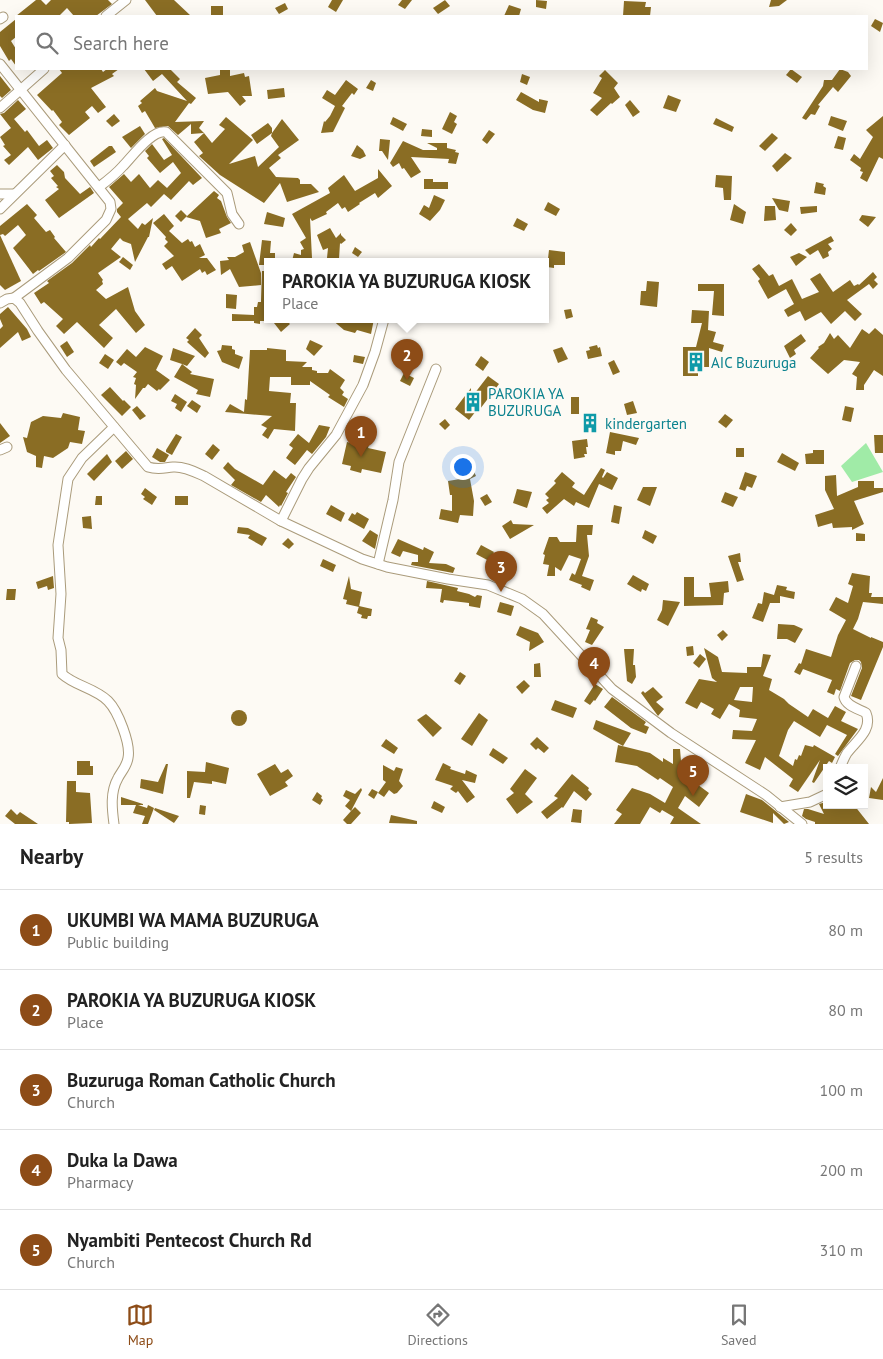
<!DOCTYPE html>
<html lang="en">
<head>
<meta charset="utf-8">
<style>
  :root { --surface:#fff; --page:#f2f2f2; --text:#222; --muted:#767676; --line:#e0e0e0; --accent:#8d4c17 }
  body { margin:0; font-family:"PT Sans",sans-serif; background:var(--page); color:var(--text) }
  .controls { position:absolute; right:15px; bottom:15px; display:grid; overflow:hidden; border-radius:0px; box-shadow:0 5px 20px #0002 }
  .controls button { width:45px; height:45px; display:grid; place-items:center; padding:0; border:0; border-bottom:1px solid var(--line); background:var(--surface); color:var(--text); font:25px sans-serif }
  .you { position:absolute; left:462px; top:466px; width:18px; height:18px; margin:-12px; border:4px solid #fff; border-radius:50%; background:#1a73e8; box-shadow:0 0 0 8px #1a73e833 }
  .badge { display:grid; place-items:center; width:32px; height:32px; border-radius:50%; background:var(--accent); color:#fff; font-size:16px; font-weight:700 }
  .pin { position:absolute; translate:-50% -41px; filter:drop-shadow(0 1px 2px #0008) }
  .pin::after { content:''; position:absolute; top:26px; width:18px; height:15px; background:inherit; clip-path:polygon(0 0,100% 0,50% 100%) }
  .popup { position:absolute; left:264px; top:258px; width:285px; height:65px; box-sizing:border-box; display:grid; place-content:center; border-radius:0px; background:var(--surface); filter:drop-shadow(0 1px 4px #0005); font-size:16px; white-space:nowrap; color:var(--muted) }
  .popup b { font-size:19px; color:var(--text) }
  .popup::after { content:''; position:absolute; left:50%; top:100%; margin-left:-10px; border:10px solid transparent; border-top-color:var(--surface) }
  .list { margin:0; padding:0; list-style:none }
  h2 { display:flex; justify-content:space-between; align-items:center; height:65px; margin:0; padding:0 20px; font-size:21px }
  h2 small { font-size:16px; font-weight:400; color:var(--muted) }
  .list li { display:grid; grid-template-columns:32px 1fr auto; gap:15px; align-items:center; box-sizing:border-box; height:80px; padding:0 20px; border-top:1px solid var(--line) }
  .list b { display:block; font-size:19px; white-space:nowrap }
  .list p { margin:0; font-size:16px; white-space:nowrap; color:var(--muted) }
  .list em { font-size:16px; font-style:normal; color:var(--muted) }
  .icon { flex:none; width:28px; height:28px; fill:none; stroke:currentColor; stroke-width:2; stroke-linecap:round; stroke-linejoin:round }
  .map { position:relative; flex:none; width:883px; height:824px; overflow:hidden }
  .search { position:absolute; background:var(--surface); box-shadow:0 5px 20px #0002; left:15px; right:15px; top:15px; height:55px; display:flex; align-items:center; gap:12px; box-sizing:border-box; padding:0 18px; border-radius:0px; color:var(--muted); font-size:19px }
  .sheet { height:465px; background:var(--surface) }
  nav { display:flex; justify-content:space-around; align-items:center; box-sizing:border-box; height:70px; border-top:1px solid var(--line); background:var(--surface); font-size:14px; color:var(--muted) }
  nav a { display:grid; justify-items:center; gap:2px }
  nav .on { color:var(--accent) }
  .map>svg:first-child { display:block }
  .green { fill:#a0eba7 }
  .building { fill:#8a6d24; fill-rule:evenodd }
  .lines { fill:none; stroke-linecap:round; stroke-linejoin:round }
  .minor-casing { stroke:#aa9b7b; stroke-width:11 }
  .minor { stroke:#fff; stroke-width:9 }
  .labels { text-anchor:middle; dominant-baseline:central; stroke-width:4; stroke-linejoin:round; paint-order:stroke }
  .culture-label { font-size:15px; fill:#0d838f; stroke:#fdfaf4; text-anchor:start }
</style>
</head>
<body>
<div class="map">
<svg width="883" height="824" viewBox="0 0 883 824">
  <rect width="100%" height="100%" fill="#fdfaf4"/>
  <polygon class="green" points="866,443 883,472 852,482 841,466"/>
  <g class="building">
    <polygon points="36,0 41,0 46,5 51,0 108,0 112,4 96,16 74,16 67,8 59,16 16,16"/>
    <polygon points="145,0 174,0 191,16 157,16"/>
    <polygon points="332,0 343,0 336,12 328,7"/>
    <polygon points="402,0 412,0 405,9 398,5"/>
    <polygon points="445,0 450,6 438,14 433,8"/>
    <polygon points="536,0 547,1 546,9 536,7"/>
    <polygon points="771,0 787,0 779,6 769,7"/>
    <polygon points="624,1 646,2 645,7 651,7 650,16 623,16"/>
    <polygon points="285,3 288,9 279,14 275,8"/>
    <polygon points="509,5 521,9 519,16 504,16"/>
    <rect x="211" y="6" width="12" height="10"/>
    <polygon points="16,19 16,37 11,41 16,49 16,66 11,59 9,61 0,46 0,32"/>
    <polygon points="875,19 883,23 880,32 871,26"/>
    <polygon points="59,69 101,69 103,72 107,69 119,69 112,74 114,76 91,88 106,107 98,113 92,106 85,112 90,118 69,135 59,125 62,122 53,110 52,111 37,95 62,73"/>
    <polygon points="144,69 170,69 180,79 177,82 196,98 191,104 189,103 175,122 204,121 199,128 204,133 191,134 191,124 178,135 168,126 155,128 145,111 142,113 138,106 142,103 140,101 155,88 157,91 187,101 162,74 153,81"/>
    <polygon points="220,69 230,69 230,76 244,73 245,77 249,76 252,96 242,96 246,101 240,106 228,92 208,94 205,78 220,75"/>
    <polygon points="791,69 802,77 797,83 786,75"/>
    <polygon points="840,69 848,72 851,76 838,92 833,87 818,105 820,106 815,115 811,114 806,120 802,118 823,86 824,80 832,80"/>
    <polygon points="605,70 618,83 614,88 620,97 612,104 611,103 597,116 590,110 602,98 593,93 602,78 599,76"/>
    <polygon points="522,74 530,77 527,85 520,82"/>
    <polygon points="0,76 11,90 2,98 0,96"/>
    <polygon points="346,80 358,89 354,95 352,93 342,106 345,108 333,132 321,133 324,121 325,122 330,116 335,106 322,98 327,90 335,95"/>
    <polygon points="371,80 376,83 373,91 366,88"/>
    <polygon points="284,88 285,97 268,99 267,90"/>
    <polygon points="521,92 539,102 539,99 548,101 545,113 533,110 516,100"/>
    <polygon points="668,95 681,100 676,112 663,108"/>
    <polygon points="18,100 26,109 14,119 25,132 27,130 39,146 47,140 53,148 38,160 28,147 9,165 4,160 11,155 3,146 5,145 0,137 11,128 0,114 4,113"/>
    <polygon points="630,100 640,112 633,117 625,105"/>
    <polygon points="450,112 457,116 454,122 457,124 452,134 442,129"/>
    <polygon points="114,114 120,121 112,127 106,121"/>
    <polygon points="831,116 847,121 843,131 828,125"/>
    <polygon points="883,116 883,159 879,157 867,182 860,178 863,172 860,171 861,168 850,160 854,154 860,159 873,137 866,130"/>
    <polygon points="226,117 253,140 229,164 255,156 258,167 279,147 271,136 272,133 257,144 251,135 268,123 272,128 272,133 282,119 299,140 278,155 281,158 269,168 276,177 298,178 300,180 300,184 311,184 319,192 287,202 280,183 264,203 220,175 199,156 203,153 194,142 204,133 212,143 225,129 219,125"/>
    <polygon points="393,117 407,124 403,131 390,124"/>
    <polygon points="716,118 734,127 732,132 713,124"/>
    <polygon points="140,126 145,134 131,148 122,137"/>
    <polygon points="422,129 432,130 432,137 421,136"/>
    <polygon points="489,130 495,134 487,144 482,140"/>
    <polygon points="772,133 778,138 765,151 759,146"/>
    <polygon points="838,136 846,138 843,150 834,148"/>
    <polygon points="164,138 202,178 193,185 189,181 171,200 164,194 151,207 147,203 128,219 138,229 142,223 145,225 153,218 149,237 148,237 135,262 131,244 123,241 120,238 111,249 121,257 98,273 103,280 102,281 103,284 96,290 106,299 128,287 135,311 145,325 136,333 116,309 99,325 113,338 104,348 77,322 64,334 56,326 63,319 44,302 41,304 34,293 49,283 47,281 72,263 90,245 91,247 99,238 100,239 121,217 117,212 117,209 123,203 109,187 124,174 131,182 139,174 150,188 158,180 167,188 181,173 173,162 160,173 147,158 149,156 145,151 152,144 164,160 172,155 162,139"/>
    <polygon points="380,139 390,140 388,160 382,151 379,151"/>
    <polygon points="403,141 423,150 437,150 437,148 427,143 447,143 447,148 456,150 455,152 459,153 456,164 448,163 449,159 411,157 421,172 411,178 404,168 402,169 399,163 393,167 390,163"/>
    <polygon points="357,145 363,150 366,156 360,159 351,156"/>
    <polygon points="109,146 112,146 116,152 94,167 90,161"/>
    <polygon points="785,153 792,158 777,172 772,166"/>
    <polygon points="57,165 64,172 65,178 80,194 90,187 94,193 59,218 45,200 59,189 56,187 58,186 51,178 54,176 50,171"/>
    <polygon points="378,169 392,186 378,198 375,193 359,203 360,204 348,212 345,207 342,209 338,203 326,212 327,214 312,221 310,218 312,258 316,260 316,261 292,261 294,253 301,255 301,250 304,249 300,242 306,238 292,214 330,193 328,188 344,175 355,191 378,178"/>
    <polygon points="716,175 732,176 731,200 724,200 723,188 715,187"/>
    <polygon points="424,179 433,179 433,182 448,182 448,189 424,189"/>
    <polygon points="816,182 824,184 823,186 826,188 825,195 814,193"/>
    <polygon points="214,191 219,195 217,198 221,201 227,217 231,223 219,229 221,233 206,238 200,221 186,217"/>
    <polygon points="434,195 445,200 440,210 430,221 419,214 424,205 429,208"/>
    <polygon points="772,198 790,201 788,212 779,210"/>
    <polygon points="548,202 560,209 556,216 544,210"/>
    <polygon points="27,204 37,215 34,218 46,232 50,230 55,237 54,238 66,252 39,271 38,270 33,274 13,248 26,235 18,225 5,236 3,234 0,235 0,226"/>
    <polygon points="734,204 746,212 743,224 730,220"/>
    <polygon points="765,206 775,206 776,220 764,221"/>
    <polygon points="817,206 817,212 801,214 800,207"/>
    <polygon points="181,210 187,216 181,222 175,216"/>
    <polygon points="267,212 285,218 283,227 264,224"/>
    <polygon points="164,214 174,226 169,231 182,243 188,239 190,242 192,241 195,247 200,244 205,255 199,258 207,258 216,270 207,275 205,271 202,273 200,269 182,281 172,266 166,270 162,264 174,256 164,246 168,242 165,239 166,237 153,223"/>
    <polygon points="862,215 876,217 868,227 859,220"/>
    <polygon points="517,218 528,224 524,231 513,226"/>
    <polygon points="791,223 797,230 791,236 784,230"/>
    <polygon points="330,228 336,238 341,233 341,235 346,240 341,244 340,243 339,259 327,258 328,248 323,250 317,235"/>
    <polygon points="0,235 21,281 5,290 0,285"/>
    <polygon points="831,236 834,241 828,244 832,249 828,252 829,256 823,259 818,250 810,255 805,250"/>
    <polygon points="262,240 271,241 270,253 275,253 275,261 268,261 268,265 259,265"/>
    <polygon points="250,242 261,273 261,285 239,287 230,269 221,275 220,261 229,260 227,257 235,257 244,252 242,245"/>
    <polygon points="355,247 362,252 358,257 352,253"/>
    <polygon points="549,250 565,252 565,265 554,265 554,268 547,267"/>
    <polygon points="799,253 807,257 796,266 790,257"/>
    <polygon points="123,257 133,265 130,270 119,262"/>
    <polygon points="759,264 769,276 773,274 779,286 792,279 802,299 819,292 810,279 820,273 833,292 850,280 854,286 858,284 859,285 873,272 877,277 874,280 878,284 873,289 869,284 847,300 862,314 855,321 845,311 831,324 821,312 805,321 800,311 788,317 784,310 794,304 786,289 768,299 758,281 760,279 752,269"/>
    <polygon points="262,271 268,271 268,319 270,319 270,321 260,321 260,324 254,323 254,321 232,321 232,314 254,315 254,307 257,307 258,302 261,302 261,300"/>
    <polygon points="647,281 659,282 657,307 640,305 641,291 646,291"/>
    <polygon points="698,284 724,284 724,316 712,315 714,291 698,291"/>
    <polygon points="226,294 237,295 236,309 226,308"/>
    <polygon points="8,307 27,329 31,337 22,341 18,332 0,348 0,329 3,326 0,319 0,314"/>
    <polygon points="571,309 573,317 566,319 564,310"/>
    <polygon points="692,310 709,311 708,330 716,332 713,342 724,345 722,352 709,348 709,367 698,367 698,376 683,376 683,347 696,347 702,323 691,323"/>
    <polygon points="279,319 285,319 290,324 281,332 274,323"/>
    <polygon points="331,319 374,319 371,334 357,330 355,333 344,330"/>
    <polygon points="195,328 202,335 199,338 209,353 205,358 187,342 189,340 186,338"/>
    <polygon points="875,328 883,335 883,376 874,370 864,385 864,390 856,390 857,377 852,374 860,362 844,360 828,374 810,358 819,348 818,347 824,343 830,333 834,339 838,335 850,348 862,329 869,334"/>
    <polygon points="801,334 806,341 794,350 796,354 790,358 784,346"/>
    <polygon points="310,340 323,346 314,356 306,349"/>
    <polygon points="67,341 74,352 67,357 60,346"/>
    <polygon points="222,345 232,346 232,349 235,350 235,354 243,357 239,369 222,362 217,351 221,350"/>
    <polygon points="597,345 598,348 600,347 602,356 588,359 586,351 590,350 589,347"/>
    <polygon points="145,347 163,356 156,370 170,380 160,390 159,389 157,391 148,384 145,388 143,388 135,399 136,385 134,384 136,378 133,377 137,372 124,363 121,366 116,362 127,349 136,357"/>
    <polygon points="562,347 568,359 558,363 553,350"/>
    <polygon points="173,348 195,356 187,366 182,364 192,372 190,374 214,379 210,397 196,394 198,390 174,377 182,364 170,360"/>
    <polygon points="267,348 286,350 286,361 307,362 302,367 312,367 312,370 317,371 317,373 328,373 330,369 345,380 340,388 344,392 342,395 348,399 344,407 328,397 330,395 310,381 310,385 291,385 291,377 270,377 269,391 291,393 290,403 296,403 295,431 274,429 268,439 262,435 267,428 261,425 272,416 225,412 230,404 244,412 245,399 247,400 250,350 267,350"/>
    <polygon points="105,354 114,360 108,369 99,363"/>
    <polygon points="354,355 365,357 363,364 353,362"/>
    <polygon points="481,356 489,362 483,371 475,365"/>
    <polygon points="614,360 620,372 613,375 608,363"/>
    <polygon points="404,373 414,378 410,386 400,381"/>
    <polygon points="488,376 499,384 477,413 476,411 469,420 455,409 471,388 471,398"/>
    <polygon points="110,387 123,401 124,400 131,407 122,416 101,395"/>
    <polygon points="175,394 187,402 181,412 175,408 177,404 171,401"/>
    <rect x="571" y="397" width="8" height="17"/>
    <polygon points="192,400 201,406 197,413 187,406"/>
    <polygon points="633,401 637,413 627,415 624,404"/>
    <polygon points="137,406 146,416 140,420 132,410"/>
    <polygon points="845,406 854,408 851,422 842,420"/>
    <polygon points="63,413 80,417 78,430 85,431 82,444 70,442 68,448 53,458 44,456 42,468 36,467 36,456 27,452 23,437 27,438 31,422 43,416 61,418"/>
    <polygon points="725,414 733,420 726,428 718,422"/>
    <polygon points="445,419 450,425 445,430 439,424"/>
    <polygon points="0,423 10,436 0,443"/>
    <polygon points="319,425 330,427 326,437 312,454 307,450 295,465 286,458 293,448 289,445 298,434 309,443"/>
    <polygon points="610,432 639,438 636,445 623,441 621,451 615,451 615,455 606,453"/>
    <polygon points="176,434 182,437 172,455 166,452 166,450"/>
    <polygon points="874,435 883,435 883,453 875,453"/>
    <polygon points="587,439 588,447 586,447 587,454 584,454 585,457 574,459 572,441"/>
    <polygon points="356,441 369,445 368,448 386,452 381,473 362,469 361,473 350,470 351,466 342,464 347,442 355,444"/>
    <polygon points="213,444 220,450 212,460 205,454"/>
    <polygon points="157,448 169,455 165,462 160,462 152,457"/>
    <rect x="736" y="448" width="8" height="9"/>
    <polygon points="813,450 824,450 824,464 806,464 805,454 813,453"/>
    <polygon points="126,451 133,459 122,469 115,461"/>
    <polygon points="782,453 799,463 795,471 777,462"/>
    <polygon points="107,454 112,462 94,481 87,474"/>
    <polygon points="461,455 466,463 469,461 476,476 470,479 474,501 473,516 460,515 458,523 439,519 441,509 452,511 452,495 450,495 448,481 466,478 455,458"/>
    <polygon points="228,462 235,469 263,485 274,470 286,479 291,473 296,477 286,492 288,493 281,506 280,505 279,507 266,495 261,502 231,485 235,480 223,468"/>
    <polygon points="601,468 605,470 602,477 603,478 607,472 618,478 612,490 599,484 589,508 576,502 574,506 564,499 547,514 542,508 549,503 546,500 549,498 545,494 556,483 554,481 562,472 575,483 572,487 584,495"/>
    <polygon points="745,472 757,476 752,488 747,486 745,491 739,489"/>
    <polygon points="836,475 837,496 858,487 858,481 874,481 874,488 883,488 883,492 854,501 864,524 852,530 852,527 833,528 832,523 818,527 815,515 834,509 825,490 825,476"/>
    <polygon points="643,487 657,487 650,506 637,500"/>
    <polygon points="145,488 157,497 152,505 143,499 145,497 141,494"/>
    <polygon points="517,489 532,492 527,508 513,503"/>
    <polygon points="725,492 738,497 733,507 721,502"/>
    <polygon points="487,494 492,502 485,506 480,498"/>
    <polygon points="96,496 102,496 102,505 95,505"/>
    <rect x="175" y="496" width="13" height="9"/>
    <polygon points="331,505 345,513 341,522 326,514"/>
    <polygon points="614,505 622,507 619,524 611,522"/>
    <polygon points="357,512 369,519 364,529 348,520 352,513 355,515"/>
    <polygon points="91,516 92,529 83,528 82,517"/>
    <polygon points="511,520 513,524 534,525 510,539 502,526"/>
    <polygon points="577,525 593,525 592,535 587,535 589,556 582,576 594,580 590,591 581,587 582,585 569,580 572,573 575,575 581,559 569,555 561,571 555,567 555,576 547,576 549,565 543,564 545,555 543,554 549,537 557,537 560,542 576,542"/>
    <polygon points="238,527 248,528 267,538 262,546 248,538 250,535 237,533"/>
    <polygon points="370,530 378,535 375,549 362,541"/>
    <polygon points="645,530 657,536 653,544 642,538"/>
    <polygon points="856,533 865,534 865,541 856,541"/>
    <polygon points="288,538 294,544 289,549 282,544"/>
    <polygon points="398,539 423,550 424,547 434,552 429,563 446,564 455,568 453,573 411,565 412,562 418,562 418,555 403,551 400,557 391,553"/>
    <polygon points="481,545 494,552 489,561 476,554"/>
    <polygon points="740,553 741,562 738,562 744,580 737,582 728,556"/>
    <polygon points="323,559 336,565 333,572 320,566"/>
    <polygon points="852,573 870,576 869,593 872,593 871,597 883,597 883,604 863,602 858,619 853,629 871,638 871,637 883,642 883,647 861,700 851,696 862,668 861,662 859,660 855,660 850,663 840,691 836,689 834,695 827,692 832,680 803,669 800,675 794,672 799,663 801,664 806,649 831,657 838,635 846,620 829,610 836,597 848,603 853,586 848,584"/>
    <polygon points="633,575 649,584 646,591 642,589 641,592 637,590 627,584"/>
    <polygon points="53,576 54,588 48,590 47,586 38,589 36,582"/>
    <polygon points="349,576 351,589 362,592 359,607 346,604 347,600 343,599"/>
    <polygon points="684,577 694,577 694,597 711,597 709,583 728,581 729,592 724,593 723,605 684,606"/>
    <polygon points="427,581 458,588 457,591 469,594 475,597 477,595 482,596 480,608 469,606 469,603 444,600 443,603 440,602 442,589 426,588"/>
    <polygon points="777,585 787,587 786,590 795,592 794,599 780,596 780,603 770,603 763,622 752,618 758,603 762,604 764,592 774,595"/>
    <polygon points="7,589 16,589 15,600 6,600"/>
    <polygon points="663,600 680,602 668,626 657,620 662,610"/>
    <polygon points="500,602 514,606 511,616 497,612"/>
    <polygon points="359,606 372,609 371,616 368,616 367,619 361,618 362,615 357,613"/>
    <polygon points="591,617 598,620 597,623 604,627 592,645 585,642 590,630 586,629"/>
    <polygon points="778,624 794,625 803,629 795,643 787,639 777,639"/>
    <polygon points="520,626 538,633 544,642 529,651 530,642 516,635"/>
    <polygon points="723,630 728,635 722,641 717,635"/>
    <polygon points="693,646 694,655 687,656 686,647"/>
    <path d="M704 648 718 657 722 672 747 673V667H761L763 654 771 655 763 676 772 679 769 690 784 699 789 704 808 717 813 709 828 718 835 706 846 712 841 721 858 729 838 756 835 754 847 735 827 725 820 737 794 721 788 730 779 756 793 766 795 759 797 760 799 755 801 756 805 745 813 747 814 745 835 757 832 763 829 761 814 783 812 782 820 760 798 792 789 786 793 779 765 757 760 770 745 763 756 740 732 739 733 730 752 731 757 719 739 717 740 710 729 704 720 719 711 714 714 709 701 702 697 709 685 703 699 679 717 682 712 678ZM740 687H753L752 702 734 700Z"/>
    <polygon points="624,649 634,649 633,665 635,665 636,677 632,684 627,681"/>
    <polygon points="700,654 706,659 699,668 693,663"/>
    <polygon points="540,663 541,677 534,677 534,664"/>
    <polygon points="460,672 466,676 460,685 454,681"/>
    <polygon points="524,680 530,686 522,694 516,687"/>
    <polygon points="595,684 603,689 595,701 594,700 590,705 584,701"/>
    <polygon points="653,687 663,697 656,702 664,709 658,716 641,693 643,691 645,693"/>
    <polygon points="612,697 646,722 644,725 649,727 646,734 631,728 604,707"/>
    <polygon points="555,700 577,708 573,718 551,710"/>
    <circle cx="239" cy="718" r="8"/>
    <polygon points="479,713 488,720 472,746 461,739"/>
    <polygon points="426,714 442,728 433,737 417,720"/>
    <polygon points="596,720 631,733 623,746 593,729"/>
    <polygon points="537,737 549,748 544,753 538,748 536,750 530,744"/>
    <polygon points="386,739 398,748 394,754 381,746"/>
    <polygon points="618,745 650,753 663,762 663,758 673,764 673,749 680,749 682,773 709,793 699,807 685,796 678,808 701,824 670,824 674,817 662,810 660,813 650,807 640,824 614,824 622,814 616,810 632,788 650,794 665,803 673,787 660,778 658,780 637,766 615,762"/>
    <polygon points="493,748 508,758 503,764 489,755"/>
    <polygon points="77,761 90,761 90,766 93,766 93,775 77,775"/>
    <polygon points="206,762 229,768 226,784 212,781 212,784 194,782 190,798 187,798 187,771 205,772"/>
    <polygon points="443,763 451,767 450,769 465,774 466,770 477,775 475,783 462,780 475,797 467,803 458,791 456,793 450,789 453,786 435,780"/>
    <polygon points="166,764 168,764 163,794 140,788 141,779 158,782"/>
    <polygon points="275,764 281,773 288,769 293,776 285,782 288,786 270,796 257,774"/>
    <polygon points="383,765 394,771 396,767 403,769 399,781 403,786 397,793 394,794 389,790 384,797 378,793 386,782 383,780"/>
    <polygon points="525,769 537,778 525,794 533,802 517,814 506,799 514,793 510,789"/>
    <polygon points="572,774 589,788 588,790 592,794 586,801 574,791 563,808 562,807 547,819 541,812 558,798 554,796"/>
    <polygon points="883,778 883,800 869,798 871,787 876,792"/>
    <polygon points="67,781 76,781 76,792 90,793 92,823 69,824 69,822 66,822"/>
    <polygon points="361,788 362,790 351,811 355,807 361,813 351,824 347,824 343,820 351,811 345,806 350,800 343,796 346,790 355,794"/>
    <polygon points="372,789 378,792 374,799 368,795"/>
    <polygon points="317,792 322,796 321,798 323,800 320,805 312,800"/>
    <polygon points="746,794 762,800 789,822 784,824 773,813 773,823 740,812"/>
    <polygon points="121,797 143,804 143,805 138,805 147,808 148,805 154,808 148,824 142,824 145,816 133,813 136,805 121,805"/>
    <polygon points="434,801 445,807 442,813 431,808"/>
    <polygon points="826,802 827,805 854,805 869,824 815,824 815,822 806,819 802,816 804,809 808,809 824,814 819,804"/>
    <polygon points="200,805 206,806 205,815 199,814"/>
    <polygon points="155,808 179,816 174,823 154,810"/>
    <polygon points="11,809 17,815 20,812 38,824 15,824 5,816"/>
    <polygon points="573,809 582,810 581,823 571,822"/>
    <polygon points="391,815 417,821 417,824 389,823"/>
  </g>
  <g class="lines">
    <defs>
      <g id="minor">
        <polyline points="106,16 126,0"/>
        <polyline points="0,19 3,17"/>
        <polyline points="0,64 106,197 110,202 111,209 106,220 68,258 14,298"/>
        <polyline points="0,108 44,69"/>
        <path d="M99 187C107 181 116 174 123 166 132 157 152 129 166 132L227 193 232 214 239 224"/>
        <polyline points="0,194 14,194"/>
        <polyline points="0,209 65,145"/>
        <path d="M0 303 7 299 14 298 20 303 38 331 66 370 148 467C158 470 163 468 173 467 183 466 195 472 204 476L281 521 362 559 387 567 448 579 488 585 522 599 543 614 612 689 671 733 766 795 802 824"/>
        <polyline points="0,450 7,447"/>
        <polyline points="281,521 302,479 309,468 336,435 363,385 375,352 384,319"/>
        <polyline points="378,564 393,500 399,462 436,369"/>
        <path d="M840 768C842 763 844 758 847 753 856 741 873 730 866 713 859 709 846 706 844 697L856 666"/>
        <polyline points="780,807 810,802 827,794"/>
        <path d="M114 824C112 809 110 792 118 778 121 772 127 766 128 758 131 744 118 711 108 701 95 688 75 686 62 674L61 650 58 638 61 594 58 545 68 479 82 458 114 427"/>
      </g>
    </defs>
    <use href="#minor" class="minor-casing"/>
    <use href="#minor" class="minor"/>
  </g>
  <defs>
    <symbol id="building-bare" viewBox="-9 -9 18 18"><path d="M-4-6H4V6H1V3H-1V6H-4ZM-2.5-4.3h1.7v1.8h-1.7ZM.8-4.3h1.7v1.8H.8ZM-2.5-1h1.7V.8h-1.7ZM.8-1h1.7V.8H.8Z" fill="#0f9aa8" stroke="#fdfaf4" stroke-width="2.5" paint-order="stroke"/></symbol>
  </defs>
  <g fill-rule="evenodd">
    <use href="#building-bare" x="682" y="348" width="28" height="28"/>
    <use href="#building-bare" x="459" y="388" width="28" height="28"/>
    <use href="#building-bare" x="576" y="409" width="28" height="28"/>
  </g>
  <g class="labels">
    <g class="culture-label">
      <text x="711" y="362">AIC Buzuruga</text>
      <text x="488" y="393">PAROKIA YA<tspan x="488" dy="17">BUZURUGA</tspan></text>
      <text x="605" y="423">kindergarten</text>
    </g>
  </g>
</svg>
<div class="controls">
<button><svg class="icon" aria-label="layers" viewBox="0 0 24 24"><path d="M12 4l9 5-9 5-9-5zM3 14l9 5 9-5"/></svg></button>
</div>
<div class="you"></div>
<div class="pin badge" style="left:361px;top:457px">1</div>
<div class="pin badge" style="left:407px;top:380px">2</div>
<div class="popup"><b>PAROKIA YA BUZURUGA KIOSK</b>Place</div>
<div class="pin badge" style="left:501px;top:592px">3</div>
<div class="pin badge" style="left:594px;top:688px">4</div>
<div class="pin badge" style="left:693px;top:796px">5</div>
<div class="search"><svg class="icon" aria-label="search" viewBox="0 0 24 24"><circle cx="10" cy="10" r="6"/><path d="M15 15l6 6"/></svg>Search here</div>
</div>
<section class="sheet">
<h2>Nearby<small>5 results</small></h2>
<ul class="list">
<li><span class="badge">1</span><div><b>UKUMBI WA MAMA BUZURUGA</b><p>Public building</p></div><em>80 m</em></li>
<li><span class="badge">2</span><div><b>PAROKIA YA BUZURUGA KIOSK</b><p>Place</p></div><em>80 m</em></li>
<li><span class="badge">3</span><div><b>Buzuruga Roman Catholic Church</b><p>Church</p></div><em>100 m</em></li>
<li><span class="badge">4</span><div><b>Duka la Dawa</b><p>Pharmacy</p></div><em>200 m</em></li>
<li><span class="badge">5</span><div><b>Nyambiti Pentecost Church Rd</b><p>Church</p></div><em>310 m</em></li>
</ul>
</section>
<nav>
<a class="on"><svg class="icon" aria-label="map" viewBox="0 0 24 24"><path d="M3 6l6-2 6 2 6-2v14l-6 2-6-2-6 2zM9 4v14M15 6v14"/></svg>Map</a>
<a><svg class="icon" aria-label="directions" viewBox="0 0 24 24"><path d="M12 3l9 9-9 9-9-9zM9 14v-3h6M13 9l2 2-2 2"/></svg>Directions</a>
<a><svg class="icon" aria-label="saved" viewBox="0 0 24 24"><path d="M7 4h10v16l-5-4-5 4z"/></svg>Saved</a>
</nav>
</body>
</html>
